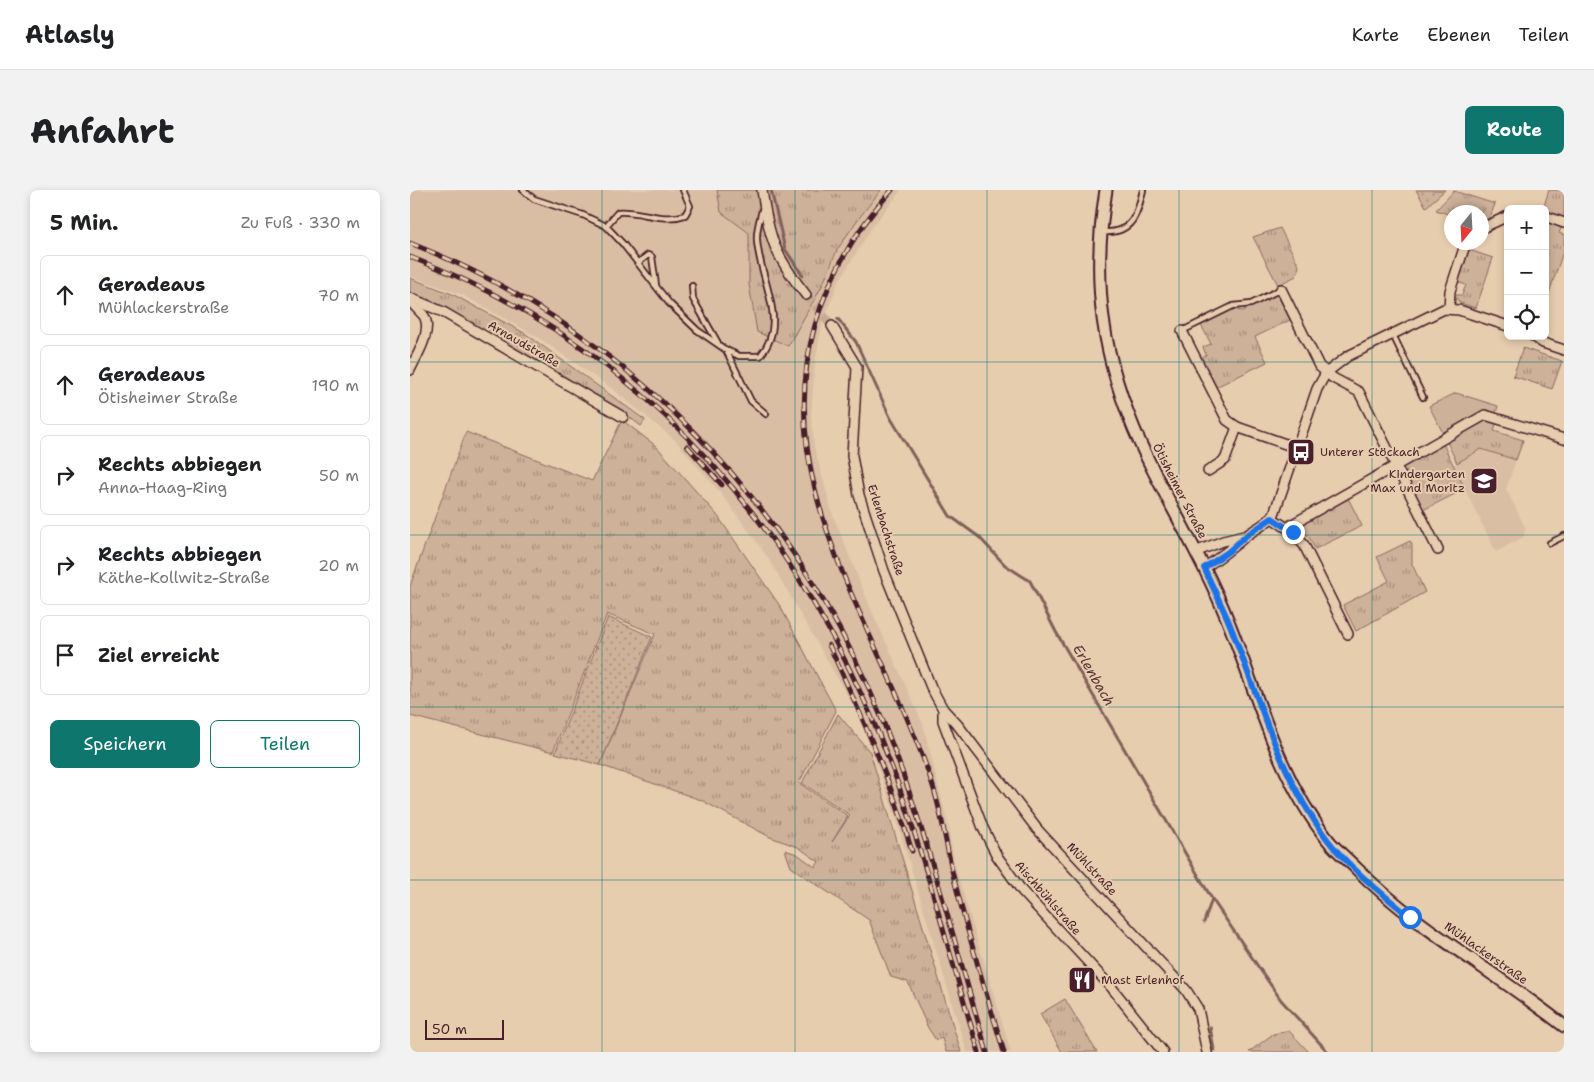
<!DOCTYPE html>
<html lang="de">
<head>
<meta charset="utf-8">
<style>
  :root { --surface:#fff; --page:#f2f2f2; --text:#202124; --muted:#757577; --line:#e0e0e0; --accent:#0f766e }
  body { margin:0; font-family:"Shantell Sans",sans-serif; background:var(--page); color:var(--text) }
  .controls { position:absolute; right:15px; top:15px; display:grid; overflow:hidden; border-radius:8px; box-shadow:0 2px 8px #0003 }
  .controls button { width:45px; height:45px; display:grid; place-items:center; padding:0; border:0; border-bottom:1px solid var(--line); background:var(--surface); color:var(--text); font:25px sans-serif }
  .compass { position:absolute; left:1034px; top:15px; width:45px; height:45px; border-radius:50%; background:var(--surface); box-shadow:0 2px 8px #0003; rotate:198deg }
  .scale { position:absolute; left:15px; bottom:12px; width:79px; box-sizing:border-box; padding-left:5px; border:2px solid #4a1f2b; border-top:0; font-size:14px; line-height:18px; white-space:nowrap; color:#4a1f2b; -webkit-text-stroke:4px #e6cdae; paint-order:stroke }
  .stop { position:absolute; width:15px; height:15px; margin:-11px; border:4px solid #1a73e8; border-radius:50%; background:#fff }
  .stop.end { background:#1a73e8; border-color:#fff; box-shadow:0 1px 5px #0008 }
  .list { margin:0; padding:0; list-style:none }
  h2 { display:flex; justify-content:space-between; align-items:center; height:65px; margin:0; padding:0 20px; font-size:21px }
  h2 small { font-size:16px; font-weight:400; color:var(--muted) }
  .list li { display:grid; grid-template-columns:32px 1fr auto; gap:15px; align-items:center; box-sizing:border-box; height:80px; margin:0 10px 10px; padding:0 10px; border:1px solid var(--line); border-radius:8px }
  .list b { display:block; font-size:19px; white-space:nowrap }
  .list p { margin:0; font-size:16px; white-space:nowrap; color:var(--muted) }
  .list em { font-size:16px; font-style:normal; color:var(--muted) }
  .actions { display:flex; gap:10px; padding:15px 20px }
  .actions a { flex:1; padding:11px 0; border:1px solid var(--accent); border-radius:8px; text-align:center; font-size:18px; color:var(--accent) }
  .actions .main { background:var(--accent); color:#fff }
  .icon { flex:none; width:28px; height:28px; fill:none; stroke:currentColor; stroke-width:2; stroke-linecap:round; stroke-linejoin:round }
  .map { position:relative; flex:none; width:1154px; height:862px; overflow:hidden; border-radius:8px }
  header { display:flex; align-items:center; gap:30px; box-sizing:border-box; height:70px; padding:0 25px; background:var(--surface); border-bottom:1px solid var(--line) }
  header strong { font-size:24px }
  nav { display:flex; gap:28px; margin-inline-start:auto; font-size:18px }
  .intro { display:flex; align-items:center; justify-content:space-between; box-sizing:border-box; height:120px; padding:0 30px }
  h1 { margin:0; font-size:35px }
  .button { padding:12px 22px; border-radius:8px; background:var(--accent); color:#fff; font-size:18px; font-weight:700 }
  main { display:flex; gap:30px; padding:0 30px }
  aside { flex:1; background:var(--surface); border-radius:8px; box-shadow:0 2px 8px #0003 }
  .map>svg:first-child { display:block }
  .built { fill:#d9bea3 }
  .grass { fill:url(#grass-tufts); stroke:#8c6862 }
  .park { fill:#cdb199; stroke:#8c6862 }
  .garden { fill:url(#garden-dots); stroke:#8c6862 }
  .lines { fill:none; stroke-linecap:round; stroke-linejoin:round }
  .stream { stroke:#825f5a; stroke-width:3 }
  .minor-tunnel { stroke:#c7aa94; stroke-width:9; stroke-dasharray:9 4.5; stroke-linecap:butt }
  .service-casing { stroke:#4a1f2b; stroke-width:8 }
  .minor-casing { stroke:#4a1f2b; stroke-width:12 }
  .secondary-casing { stroke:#4a1f2b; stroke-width:15 }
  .service { stroke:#e6cdae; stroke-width:4.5 }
  .minor { stroke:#e6cdae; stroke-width:9 }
  .secondary { stroke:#e6cdae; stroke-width:11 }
  .rail-casing { stroke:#4a1f2b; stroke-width:5 }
  .rail { stroke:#e6cdae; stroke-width:3; stroke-dasharray:9; stroke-linecap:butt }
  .route { stroke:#1a73e8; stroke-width:6 }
  .grid { fill:none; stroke:#0f766e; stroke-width:1; stroke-opacity:0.55 }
  .labels { text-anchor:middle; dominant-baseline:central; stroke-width:4; stroke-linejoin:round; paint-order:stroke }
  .street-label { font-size:12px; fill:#4a1f2b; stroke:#e6cdae }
  .poi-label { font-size:12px; fill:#4a1f2b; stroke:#e6cdae; text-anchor:start }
  .water-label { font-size:14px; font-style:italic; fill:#5d343b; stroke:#e6cdae }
</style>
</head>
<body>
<header>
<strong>Atlasly</strong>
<nav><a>Karte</a><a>Ebenen</a><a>Teilen</a></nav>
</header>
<div class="intro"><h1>Anfahrt</h1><a class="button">Route</a></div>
<main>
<aside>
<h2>5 Min.<small>Zu Fuß · 330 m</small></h2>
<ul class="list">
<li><svg class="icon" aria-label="ahead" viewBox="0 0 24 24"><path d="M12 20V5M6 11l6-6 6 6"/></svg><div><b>Geradeaus</b><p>Mühlackerstraße</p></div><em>70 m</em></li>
<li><svg class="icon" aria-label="ahead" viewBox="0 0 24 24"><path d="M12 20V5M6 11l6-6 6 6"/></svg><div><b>Geradeaus</b><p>Ötisheimer Straße</p></div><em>190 m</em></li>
<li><svg class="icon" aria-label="right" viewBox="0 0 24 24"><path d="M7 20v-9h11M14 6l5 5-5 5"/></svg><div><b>Rechts abbiegen</b><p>Anna-Haag-Ring</p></div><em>50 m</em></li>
<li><svg class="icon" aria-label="right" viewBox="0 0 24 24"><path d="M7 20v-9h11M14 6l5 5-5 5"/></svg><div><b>Rechts abbiegen</b><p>Käthe-Kollwitz-Straße</p></div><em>20 m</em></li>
<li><svg class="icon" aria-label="arrive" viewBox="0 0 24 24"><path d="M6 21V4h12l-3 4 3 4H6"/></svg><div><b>Ziel erreicht</b></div></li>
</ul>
<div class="actions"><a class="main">Speichern</a><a>Teilen</a></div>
</aside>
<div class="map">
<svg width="1154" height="862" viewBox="0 0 1154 862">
  <defs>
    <pattern id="grass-tufts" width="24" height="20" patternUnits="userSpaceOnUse" patternTransform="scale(1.25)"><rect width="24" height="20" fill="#cdb199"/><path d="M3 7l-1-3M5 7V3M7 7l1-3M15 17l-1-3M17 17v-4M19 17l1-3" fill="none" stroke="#a88f7d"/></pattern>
    <pattern id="garden-dots" width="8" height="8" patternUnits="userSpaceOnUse" patternTransform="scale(1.25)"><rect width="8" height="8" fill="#cdb199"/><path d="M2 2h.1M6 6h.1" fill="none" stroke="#a88f7d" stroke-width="1.8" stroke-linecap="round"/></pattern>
  </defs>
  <rect width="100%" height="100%" fill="#e6cdae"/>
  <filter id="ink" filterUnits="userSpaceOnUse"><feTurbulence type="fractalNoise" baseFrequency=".02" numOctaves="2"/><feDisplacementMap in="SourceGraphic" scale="10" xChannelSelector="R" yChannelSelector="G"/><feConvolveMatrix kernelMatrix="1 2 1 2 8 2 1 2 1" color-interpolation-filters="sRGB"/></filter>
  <g filter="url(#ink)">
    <g class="built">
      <polygon points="0,0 307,0 311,22 339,43 339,94 412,96 427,60 446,32 471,0 491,0 463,36 428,93 412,135 405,173 401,224 404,256 422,323 460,417 513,534 537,631 545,676 601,862 557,862 484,622 450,527 357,366 313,306 265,250 204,200 129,148 53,105 0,86"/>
      <polygon points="1071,259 1106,270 1096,299 1116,339 1113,347 1086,362 1043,275"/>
    </g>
    <g class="grass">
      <polygon points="307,0 471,0 446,32 427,60 412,96 378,156 347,142 339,94 339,43 311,22"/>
      <polygon points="1139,0 1154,0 1154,28 1133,19"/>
      <polygon points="1044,1 1085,14 1080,27 1072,32 1072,22 1042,22 1041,25 1026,20"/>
      <polygon points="1137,31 1152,36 1149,43 1154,45 1154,59 1135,115"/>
      <polygon points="870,38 889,76 886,86 868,95 843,47"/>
      <polygon points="1059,60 1083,68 1066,118 1050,113 1044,105 1052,105 1056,95 1048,92"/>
      <polygon points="0,88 42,104 116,144 235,230 231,236 214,223 23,111 0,103"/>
      <polygon points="867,104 880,130 845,147 857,172 804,198 790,168 796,165 793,157 801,154 791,135 823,119 832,121"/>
      <polygon points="1113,158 1152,171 1142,199 1103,186"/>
      <polygon points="212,230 246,256 307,325 370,416 426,521 389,593 438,626 422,652 440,625 392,593 428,524 460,562 551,862 536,862 532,848 526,850 518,838 498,792 481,787 459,730 381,677 375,660 387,664 405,677 409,672 388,657 360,647 291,610 190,575 245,444 197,424 143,562 0,526 0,396 56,242 182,291"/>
      <polygon points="1075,230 1086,234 1084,241 1113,250 1106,270 1071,259 1047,273 1037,252"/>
      <polygon points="1033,254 1055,299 1013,320 992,278"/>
      <polygon points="938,308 952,336 905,359 899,347 889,336"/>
      <polygon points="1000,351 1002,355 1002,374 1015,402 946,441 933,415 979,391 967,367"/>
      <polygon points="655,809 685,859 687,862 652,862 630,824"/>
      <polygon points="879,841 899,862 839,862 863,844"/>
    </g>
    <polygon class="park" points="1046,203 1088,216 1086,223 1074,220 1033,243 1019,216"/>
    <g class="garden">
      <polygon points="1006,0 1035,0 1016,17"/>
      <polygon points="198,427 242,447 190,575 145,563"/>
    </g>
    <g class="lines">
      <g class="stream">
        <polyline points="361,0 375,59 393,86"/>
        <polyline points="428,129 446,152 480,227 540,326 569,347 595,375 620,391 646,442 802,709 871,810 918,862"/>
        <polyline points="794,732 802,709"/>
        <polyline points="800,837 804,860"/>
      </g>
      <polyline class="minor-tunnel" points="396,105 422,136"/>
      <defs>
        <g id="service">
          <path d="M113 0 124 9 173 25 196 36 213 54 259 113 287 140 316 160 329 166H350C380 132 349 89 347 50 346 40 350 29 352 20"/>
          <path d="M196 36 208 22C230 20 253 33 275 25L280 16 273 0"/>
          <path d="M692 42C722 44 727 26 733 0"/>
          <polyline points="228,73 238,65 242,67 246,95"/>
          <polyline points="282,96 283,109 308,153"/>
          <polyline points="772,141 823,116 841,114 871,99"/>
          <polyline points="983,145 1013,207"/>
          <polyline points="316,160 341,211 356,224"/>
          <polyline points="1140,353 1154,346"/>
        </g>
        <g id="minor">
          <path d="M352 0C359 49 365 66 396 105"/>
          <polyline points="1135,26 1154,33"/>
          <polyline points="1072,38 1098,26"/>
          <polyline points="871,99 909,176 923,188 949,202 1028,360"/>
          <polyline points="0,108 33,122 213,227"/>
          <path d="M0 111C4 116 10 121 14 126 23 141 6 167 0 180"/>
          <polyline points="1039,119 1040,101 1056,52"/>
          <polyline points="422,136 447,177 442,266 449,305 474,381 521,497 533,519 547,534 627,639 776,800 788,819 797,862"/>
          <polyline points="772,141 817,230 827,237 887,258"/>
          <polyline points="1123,146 1133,153 1154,160"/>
          <polyline points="798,281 815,270 827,237"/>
          <polyline points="862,328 883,342 894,355 938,444"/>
          <polyline points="878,338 881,335 1075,225 1154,249"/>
          <polyline points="785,362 813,351 834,346"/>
          <path d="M794 378C809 368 822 358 836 346 845 338 857 335 864 324L907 199 916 183 938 166 1034 119 1049 120 1098 136"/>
          <polyline points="533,519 533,531 573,638 587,666 612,701 702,798 753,862"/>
        </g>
        <path id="secondary" d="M696 0C681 93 692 169 731 255 758 314 794 370 818 431 848 505 867 586 918 650 926 660 937 669 946 678 1008 740 1086 782 1154 836"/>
      </defs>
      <use href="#service" class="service-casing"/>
      <use href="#minor" class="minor-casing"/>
      <use href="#secondary" class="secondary-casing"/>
      <use href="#service" class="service"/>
      <use href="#minor" class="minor"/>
      <use href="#secondary" class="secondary"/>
      <defs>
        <g id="rail">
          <path d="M482 0C446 39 420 84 405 135 359 299 471 442 521 590 532 622 536 656 544 689 559 747 576 804 594 862"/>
          <path d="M0 53C214 137 382 312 470 524 515 633 543 749 577 862"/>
          <path d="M0 67C242 158 400 352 487 591 519 680 541 772 569 862"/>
          <polyline points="277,256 312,295"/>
          <path d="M419 455C450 522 480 589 502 661"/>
        </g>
      </defs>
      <use href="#rail" class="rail-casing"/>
      <use href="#rail" class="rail"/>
    </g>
  </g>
  <g class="lines" filter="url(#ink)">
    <path class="route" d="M883 342 862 328 837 345 818 362 794 378C802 395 810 412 818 430 848 504 868 584 917 649 939 678 973 704 1000 727"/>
  </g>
  <path class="grid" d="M192 0V862M385 0V862M577 0V862M769 0V862M962 0V862M0 172H1154M0 345H1154M0 517H1154M0 690H1154"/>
  <defs>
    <symbol id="bus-square" viewBox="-11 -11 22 22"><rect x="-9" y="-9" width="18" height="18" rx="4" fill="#4a1f2b" stroke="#e6cdae"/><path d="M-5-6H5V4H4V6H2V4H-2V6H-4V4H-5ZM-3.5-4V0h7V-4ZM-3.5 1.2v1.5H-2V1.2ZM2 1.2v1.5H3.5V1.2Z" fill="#fff"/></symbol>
    <symbol id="school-square" viewBox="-11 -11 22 22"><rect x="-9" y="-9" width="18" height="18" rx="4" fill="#4a1f2b" stroke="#e6cdae"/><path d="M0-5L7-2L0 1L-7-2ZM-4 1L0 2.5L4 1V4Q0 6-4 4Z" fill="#fff"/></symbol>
    <symbol id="restaurant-square" viewBox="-11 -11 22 22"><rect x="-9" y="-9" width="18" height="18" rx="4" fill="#4a1f2b" stroke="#e6cdae"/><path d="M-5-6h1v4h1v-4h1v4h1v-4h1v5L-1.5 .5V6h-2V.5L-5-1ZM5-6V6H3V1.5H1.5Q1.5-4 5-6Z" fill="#fff"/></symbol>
  </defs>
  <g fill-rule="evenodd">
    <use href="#bus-square" x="875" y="246" width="32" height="32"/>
    <use href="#school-square" x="1058" y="275" width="32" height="32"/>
    <use href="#restaurant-square" x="656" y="774" width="32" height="32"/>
  </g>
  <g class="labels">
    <g class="street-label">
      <text transform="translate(114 154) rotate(30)">Arnaudstraße</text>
      <text transform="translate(770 301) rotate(63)">Ötisheimer Straße</text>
      <text transform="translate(476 340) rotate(72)">Erlenbachstraße</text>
      <text transform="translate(682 679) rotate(47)">Mühlstraße</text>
      <text transform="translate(638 708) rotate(49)">Aischbühlstraße</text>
      <text transform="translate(1076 763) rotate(35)">Mühlackerstraße</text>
    </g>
    <g class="poi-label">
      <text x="910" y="262">Unterer Stöckach</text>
      <text x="1055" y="284" text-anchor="end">Kindergarten<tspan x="1055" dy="14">Max und Moritz</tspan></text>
      <text x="691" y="790">Mast Erlenhof</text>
    </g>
    <g class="water-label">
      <text transform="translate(684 485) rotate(60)">Erlenbach</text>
    </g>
  </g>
</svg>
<div class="controls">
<button>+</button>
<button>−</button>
<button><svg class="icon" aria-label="locate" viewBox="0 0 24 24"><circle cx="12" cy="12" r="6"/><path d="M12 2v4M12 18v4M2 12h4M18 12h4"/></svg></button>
</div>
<svg class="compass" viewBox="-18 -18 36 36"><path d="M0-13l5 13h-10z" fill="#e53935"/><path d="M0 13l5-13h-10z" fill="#757577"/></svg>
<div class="scale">50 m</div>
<div class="stop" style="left:1000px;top:727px"></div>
<div class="stop end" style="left:883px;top:342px"></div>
</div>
</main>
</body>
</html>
